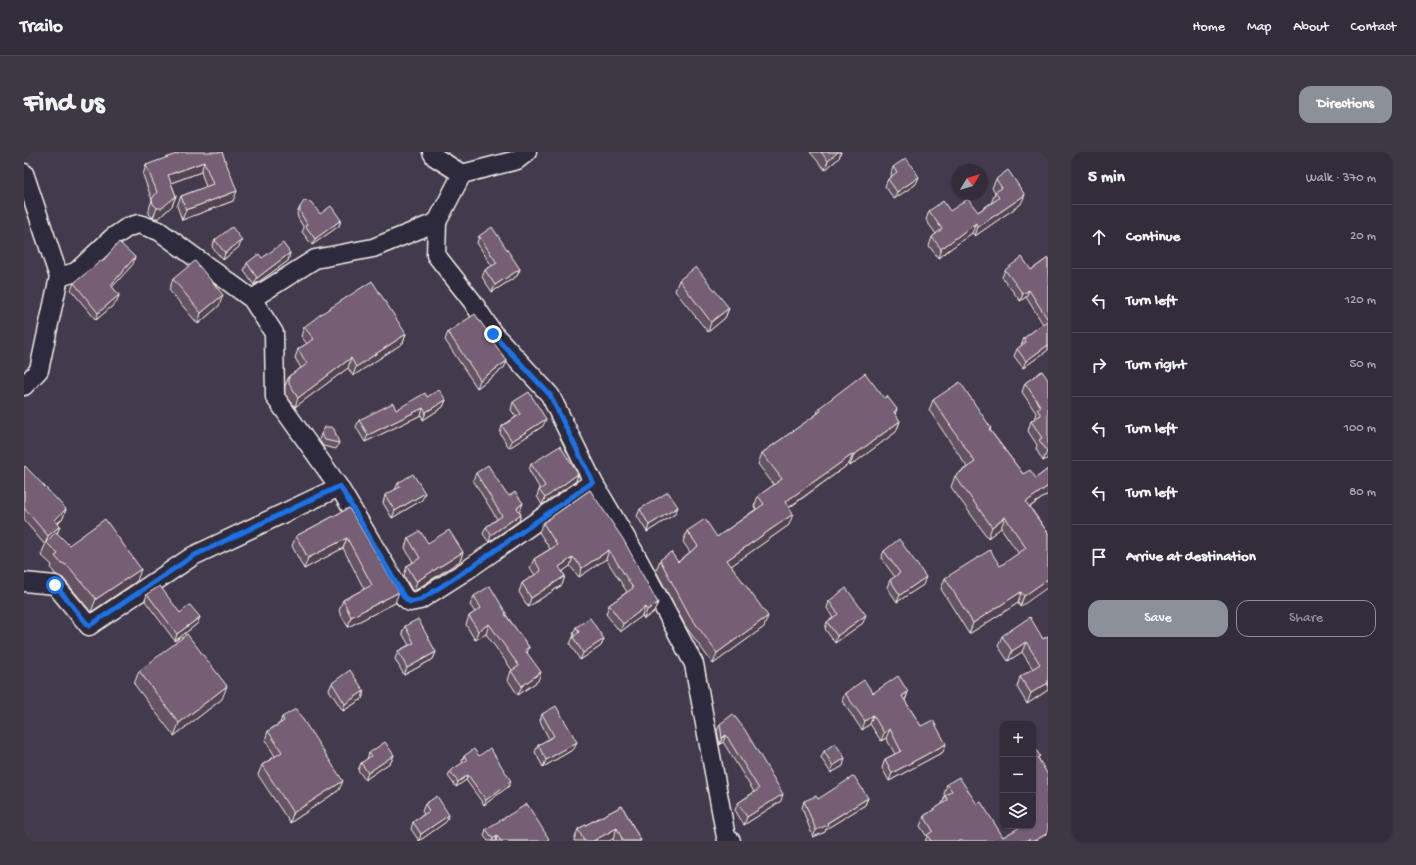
<!DOCTYPE html>
<html lang="en">
<head>
<meta charset="utf-8">
<style>
  :root { --surface:#332c3a; --page:#3e3845; --text:#f1f3f6; --muted:#a9a7af; --line:#4e4854; --accent:#8c9099 }
  body { margin:0; font-family:"Gochi Hand",sans-serif; background:var(--page); color:var(--text) }
  .controls { position:absolute; right:12px; bottom:12px; display:grid; overflow:hidden; border-radius:8px; box-shadow:0 1px 3px #0004 }
  .controls button { width:36px; height:36px; display:grid; place-items:center; padding:0; border:0; border-bottom:1px solid var(--line); background:var(--surface); color:var(--text); font:20px sans-serif }
  .compass { position:absolute; left:928px; top:12px; width:36px; height:36px; border-radius:50%; background:var(--surface); box-shadow:0 1px 3px #0004; rotate:52deg }
  .stop { position:absolute; width:12px; height:12px; margin:-9px; border:3px solid #1a73e8; border-radius:50%; background:#fff }
  .stop.end { background:#1a73e8; border-color:#fff; box-shadow:0 1px 4px #0008 }
  .list { margin:0; padding:0; list-style:none }
  h2 { display:flex; justify-content:space-between; align-items:center; height:52px; margin:0; padding:0 16px; font-size:17px }
  h2 small { font-size:13px; font-weight:400; color:var(--muted) }
  .list li { display:grid; grid-template-columns:26px 1fr auto; gap:12px; align-items:center; box-sizing:border-box; height:64px; padding:0 16px; border-top:1px solid var(--line) }
  .list b { display:block; font-size:15px; white-space:nowrap }
  .list em { font-size:13px; font-style:normal; color:var(--muted) }
  .actions { display:flex; gap:8px; padding:12px 16px }
  .actions a { flex:1; padding:9px 0; border:1px solid var(--accent); border-radius:12px; text-align:center; font-size:14px; color:var(--accent) }
  .actions .main { background:var(--accent); color:#fff }
  .icon { flex:none; width:22px; height:22px; fill:none; stroke:currentColor; stroke-width:2; stroke-linecap:round; stroke-linejoin:round }
  .map { position:relative; flex:none; width:1024px; height:689px; overflow:hidden; border-radius:12px }
  header { display:flex; align-items:center; gap:24px; box-sizing:border-box; height:56px; padding:0 20px; background:var(--surface); border-bottom:1px solid var(--line) }
  header strong { font-size:19px }
  nav { display:flex; gap:22px; margin-inline-start:auto; font-size:14px }
  .intro { display:flex; align-items:center; justify-content:space-between; box-sizing:border-box; height:96px; padding:0 24px }
  h1 { margin:0; font-size:28px }
  .button { padding:10px 18px; border-radius:12px; background:var(--accent); color:#fff; font-size:14px; font-weight:700 }
  main { display:flex; gap:24px; padding:0 24px }
  aside { flex:1; background:var(--surface); border-radius:12px; box-shadow:0 1px 3px #0004 }
  .map>svg:first-child { display:block }
  .lines { fill:none; stroke-linecap:round; stroke-linejoin:round }
  .minor-casing { stroke:#f4f1e8; stroke-width:21 }
  .minor { stroke:#2f2a3d; stroke-width:18 }
  .wall { fill:#655264; stroke:#f4f1e8 }
  .shaded-wall { fill:#534251; stroke:#f4f1e8 }
  .building { fill:#765f74; stroke:#f4f1e8 }
  .route { stroke:#1a73e8; stroke-width:5 }
</style>
</head>
<body>
<header>
<strong>Trailo</strong>
<nav><a>Home</a><a>Map</a><a>About</a><a>Contact</a></nav>
</header>
<div class="intro"><h1>Find us</h1><a class="button">Directions</a></div>
<main>
<div class="map">
<svg width="1024" height="689" viewBox="0 0 1024 689">
  <rect width="100%" height="100%" fill="#443a4e"/>
  <filter id="ink" filterUnits="userSpaceOnUse"><feTurbulence type="fractalNoise" baseFrequency=".025" numOctaves="2"/><feDisplacementMap in="SourceGraphic" scale="8" xChannelSelector="R" yChannelSelector="G"/><feConvolveMatrix kernelMatrix="1 2 1 2 8 2 1 2 1" color-interpolation-filters="sRGB"/></filter>
  <g filter="url(#ink)">
    <g class="lines">
      <defs>
        <g id="minor">
          <polyline points="408,0 411,5 438,22 493,8 503,0"/>
          <polyline points="0,21 35,125 15,218 0,234"/>
          <polyline points="413,70 412,103 448,149 469,181 526,243 569,330 609,398 670,512 702,685 707,689"/>
          <polyline points="35,125 52,120 88,86 104,75 115,72 135,79 228,147 250,181 251,245 315,335 380,445 386,450 396,448 443,418 569,330"/>
          <polyline points="228,147 291,107 349,96 413,70 438,22"/>
          <polyline points="0,430 31,433 65,474 169,404 315,335"/>
        </g>
      </defs>
      <use href="#minor" class="minor-casing"/>
      <use href="#minor" class="minor"/>
    </g>
    <g class="wall">
      <polygon points="198,0 209,49 158,68 153,54 157,44 182,35 177,20 147,31 152,44 148,54 135,66 129,66 125,62 125,57 128,48 119,23 122,13"/>
      <polygon points="786,0 817,0 815,6 801,18"/>
      <polygon points="869,15 892,32 870,47 861,34 864,27 868,24 867,22"/>
      <polygon points="972,27 997,52 951,84 948,81 914,106 905,94 908,85 912,82 902,68 905,59 926,59 954,60 968,50 968,49 971,40 968,36"/>
      <polygon points="276,55 296,62 317,68 315,74 288,93 278,80 280,76 274,66 273,61"/>
      <polygon points="455,84 496,117 493,124 468,140 458,125 461,118 468,114 453,91"/>
      <polygon points="191,88 215,95 199,108 188,95"/>
      <polygon points="266,101 264,109 230,133 220,119 223,111 238,106"/>
      <polygon points="1024,106 1024,198 999,216 990,204 993,197 997,194 1000,186 1019,172 1002,145 996,149 978,125 981,118 1007,118"/>
      <polygon points="78,110 109,112 88,135 95,143 93,150 72,168 47,138 50,131"/>
      <polygon points="149,127 195,154 174,172 145,138"/>
      <polygon points="655,128 705,156 701,166 684,180 651,139"/>
      <polygon points="280,175 382,182 379,191 329,224 324,216 271,255 261,242 261,234 265,224 277,216 271,206 274,197 283,192 277,184"/>
      <polygon points="424,180 465,182 464,183 480,216 453,236 421,188"/>
      <polygon points="1018,219 1024,306 1019,309 1012,297 1013,293 1004,279 1007,269 1010,267 1012,261 998,240 1001,231"/>
      <polygon points="403,245 422,248 419,255 399,268 397,263 341,290 332,275 335,268 372,258"/>
      <polygon points="909,248 967,276 966,278 999,322 1012,326 1024,317 1024,342 1006,355 1024,381 996,455 994,451 945,482 917,437 921,426 976,414 995,402 977,376 964,386 927,335 931,324 943,315 905,258"/>
      <polygon points="489,250 519,274 485,296 476,281 478,274 492,265 487,258"/>
      <polygon points="795,256 871,263 876,269 872,280 826,314 825,312 765,356 765,373 707,414 740,475 689,512 662,475 632,419 636,408 654,410 666,400 659,390 663,379 693,385 732,357 730,355 734,344 750,333 734,312 738,301 793,262"/>
      <polygon points="297,282 315,291 312,297 299,294 295,288"/>
      <polygon points="507,312 554,322 552,329 518,353 513,344 515,338 516,337 505,318"/>
      <polygon points="0,315 42,357 39,366 34,371 36,374 33,382 45,393 113,429 67,460 39,426 31,422 27,416 28,413 17,403 21,393 0,368"/>
      <polygon points="452,321 481,340 485,344 499,351 495,359 495,369 465,390 459,382 462,375 473,367 449,328"/>
      <polygon points="374,331 398,348 368,366 359,351 361,343 371,338"/>
      <polygon points="566,338 630,460 620,467 618,464 596,480 582,462 585,453 603,440 582,407 555,425 546,414 538,420 541,424 538,433 504,455 495,440 498,431 511,423 506,416 510,407 526,397 515,380 519,371"/>
      <polygon points="654,355 651,362 623,380 613,364 616,357"/>
      <polygon points="325,356 371,451 324,475 315,459 319,448 340,437 319,396 280,417 268,394 272,384"/>
      <polygon points="384,386 404,391 439,400 436,409 390,439 388,438 380,424 383,414 389,410 381,396"/>
      <polygon points="860,399 899,433 873,450 863,435 866,428 871,425 857,406"/>
      <polygon points="123,442 156,461 176,465 173,472 151,489 121,449"/>
      <polygon points="450,444 482,461 482,463 505,495 503,501 514,529 494,543 484,528 487,519 488,518 462,482 451,488 442,473 445,464 451,460 446,453"/>
      <polygon points="805,449 839,471 811,491 801,477 803,470 809,466 803,456"/>
      <polygon points="381,474 412,500 409,507 380,523 371,507 374,499 385,493 378,481"/>
      <polygon points="552,475 580,487 577,494 556,508 546,492 549,485 550,484 549,482"/>
      <polygon points="978,484 1019,487 1024,484 1024,538 1003,552 993,535 996,525 1009,517 998,500 984,509 974,494"/>
      <polygon points="115,519 198,547 150,584 110,532"/>
      <polygon points="308,531 340,539 338,547 319,559 305,538"/>
      <polygon points="884,540 881,549 897,574 919,600 865,629 858,616 861,607 871,602 862,586 857,589 846,572 838,578 818,549 821,541 849,541"/>
      <polygon points="518,562 550,597 519,615 511,600 514,593 525,587 516,569"/>
      <polygon points="258,565 315,638 266,671 234,623 238,613 251,604 241,588 244,579 256,571"/>
      <polygon points="696,572 757,649 720,673 711,658 714,651 730,640 699,590 696,593 693,579"/>
      <polygon points="800,599 819,614 807,621 797,606"/>
      <polygon points="345,601 370,603 367,610 341,628 334,618 337,611 343,607"/>
      <polygon points="440,604 455,604 485,634 460,653 442,628 432,635 424,624 426,619 439,611 438,609"/>
      <polygon points="1015,607 1024,688 1023,689 901,689 903,685 896,674 900,664 918,652 921,644 920,642 923,632 953,652 979,685 997,675 996,674 1009,674"/>
      <polygon points="979,613 979,623 977,619"/>
      <polygon points="844,646 841,653 802,677 801,680 789,685 778,656 780,649 794,647"/>
      <polygon points="401,652 422,670 395,689 387,677 389,670 400,662 398,659"/>
      <polygon points="598,654 617,689 590,689 589,687 585,689 550,689 550,688 554,677"/>
      <polygon points="462,677 524,689 464,689 460,684"/>
    </g>
    <g class="shaded-wall">
      <polygon points="813,0 817,0 815,6 801,18 804,9"/>
      <polygon points="180,10 177,20 141,33 144,23"/>
      <polygon points="895,25 892,32 870,47 873,40"/>
      <polygon points="213,39 209,49 158,68 162,58"/>
      <polygon points="1001,43 997,52 951,84 954,75"/>
      <polygon points="152,44 148,54 135,66 129,66 133,56"/>
      <polygon points="317,68 315,74 288,93 291,87"/>
      <polygon points="952,71 948,81 914,106 917,97"/>
      <polygon points="218,88 215,95 199,108 201,101"/>
      <polygon points="266,101 264,109 230,133 233,126"/>
      <polygon points="111,105 109,112 84,140 87,133"/>
      <polygon points="496,117 493,124 468,140 471,133"/>
      <polygon points="1005,138 1002,145 996,149 999,142"/>
      <polygon points="95,143 93,150 72,168 74,161"/>
      <polygon points="199,143 195,154 174,172 177,161"/>
      <polygon points="705,156 701,166 684,180 687,170"/>
      <polygon points="382,182 379,191 329,224 332,215"/>
      <polygon points="1024,193 1024,198 999,216 1002,209"/>
      <polygon points="327,206 324,216 271,255 274,246"/>
      <polygon points="483,209 480,216 453,236 456,228"/>
      <polygon points="422,248 419,255 399,268 402,260"/>
      <polygon points="399,256 397,263 341,290 344,283"/>
      <polygon points="873,257 869,268 870,260"/>
      <polygon points="522,267 519,274 485,296 488,289"/>
      <polygon points="876,269 872,280 826,314 830,303"/>
      <polygon points="1024,298 1024,306 1019,309 1023,299"/>
      <polygon points="829,302 825,312 757,361 761,350"/>
      <polygon points="554,322 552,329 518,353 521,346"/>
      <polygon points="1024,334 1024,342 998,360 1002,350"/>
      <polygon points="401,341 398,348 368,366 371,359"/>
      <polygon points="499,351 496,359 490,363 493,356"/>
      <polygon points="654,355 651,362 623,380 625,373"/>
      <polygon points="42,357 39,366 28,376 31,368"/>
      <polygon points="497,362 495,369 465,390 467,383"/>
      <polygon points="769,362 765,373 700,419 703,408"/>
      <polygon points="981,365 977,376 964,386 968,375"/>
      <polygon points="36,374 33,382 22,390 21,393 24,384"/>
      <polygon points="323,386 319,396 280,417 284,406"/>
      <polygon points="585,398 582,407 555,425 558,416"/>
      <polygon points="439,400 436,409 390,439 393,429"/>
      <polygon points="549,405 546,414 532,424 535,415"/>
      <polygon points="117,417 113,429 67,460 72,447"/>
      <polygon points="541,424 538,433 504,455 507,446"/>
      <polygon points="902,425 899,433 873,450 876,443"/>
      <polygon points="1024,427 1024,435 996,455 1000,444"/>
      <polygon points="375,440 371,451 324,475 327,465"/>
      <polygon points="997,440 994,451 945,482 949,471"/>
      <polygon points="634,451 630,460 620,467 623,458"/>
      <polygon points="621,455 618,464 596,480 599,472"/>
      <polygon points="842,463 839,471 811,491 813,484"/>
      <polygon points="744,464 740,475 689,512 693,501"/>
      <polygon points="176,465 173,472 151,489 153,482"/>
      <polygon points="465,472 462,482 451,488 454,479"/>
      <polygon points="580,487 577,494 556,508 559,501"/>
      <polygon points="1002,490 998,500 984,509 988,499"/>
      <polygon points="505,495 502,505 501,498"/>
      <polygon points="412,500 409,507 380,523 383,516"/>
      <polygon points="517,520 514,529 494,543 498,534"/>
      <polygon points="1024,531 1024,538 1003,552 1007,541"/>
      <polygon points="203,534 198,547 150,584 155,571"/>
      <polygon points="340,539 338,547 319,559 321,552"/>
      <polygon points="884,540 881,548 875,552 878,544"/>
      <polygon points="849,563 846,572 838,578 841,569"/>
      <polygon points="866,577 862,586 857,589 860,581"/>
      <polygon points="702,583 699,590 696,593 698,586"/>
      <polygon points="553,590 550,597 519,615 522,608"/>
      <polygon points="922,592 919,600 865,629 868,621"/>
      <polygon points="370,603 367,610 341,628 344,621"/>
      <polygon points="821,606 819,614 807,621 809,614"/>
      <polygon points="444,623 442,628 432,635 434,630"/>
      <polygon points="319,629 315,638 266,671 269,661"/>
      <polygon points="487,629 485,634 460,653 462,648"/>
      <polygon points="759,642 757,649 720,673 723,665"/>
      <polygon points="844,646 841,653 802,677 801,680 789,685 792,678"/>
      <polygon points="425,663 422,670 395,689 397,682"/>
      <polygon points="593,676 589,687 585,689 569,689"/>
      <polygon points="1024,681 1024,688 1023,689 1010,689"/>
      <polygon points="473,684 472,689 468,689 469,687"/>
    </g>
    <g class="building">
      <polygon points="158,0 198,0 213,39 162,58 157,44 189,32 180,10 144,23 152,44 138,56 133,56 129,52 128,47 133,40 122,13"/>
      <polygon points="797,0 814,0 804,9"/>
      <polygon points="882,6 895,25 873,40 864,27 873,20 869,15"/>
      <polygon points="984,18 1001,43 954,75 952,71 917,97 908,85 918,77 905,59 919,49 926,59 944,47 954,60 975,46 971,40 978,36 972,27"/>
      <polygon points="280,49 287,50 296,62 307,54 317,68 291,87 281,73 283,72 276,60 276,55"/>
      <polygon points="208,75 218,88 201,101 191,88"/>
      <polygon points="468,75 496,117 471,133 461,118 473,111 455,84"/>
      <polygon points="95,90 111,105 87,133 95,143 74,161 50,131 78,108 78,110"/>
      <polygon points="259,91 266,101 233,126 223,111 235,102 238,106"/>
      <polygon points="998,105 1007,118 1024,106 1024,193 1002,209 993,197 1002,190 1000,186 1024,168 1005,138 999,142 981,118"/>
      <polygon points="171,109 199,143 177,161 149,127"/>
      <polygon points="672,115 705,156 687,170 655,128"/>
      <polygon points="348,129 382,182 332,215 327,206 274,246 265,232 265,224 283,212 274,197 290,187 280,175 297,162"/>
      <polygon points="451,162 465,182 464,183 483,209 456,228 424,180"/>
      <polygon points="1018,219 1024,228 1024,298 1023,299 1015,288 1018,286 1007,269 1017,263 1013,257 1017,255 1001,231"/>
      <polygon points="841,221 860,246 863,244 873,257 870,260 876,269 830,303 829,302 761,350 769,362 703,408 744,464 693,501 666,464 636,408 647,400 654,410 674,394 663,379 681,367 693,385 740,352 734,344 758,327 738,301 797,259 795,256"/>
      <polygon points="936,230 967,276 965,277 999,322 1006,318 1012,326 1024,317 1024,334 1002,350 1024,381 1024,427 1000,444 997,440 949,471 921,426 966,398 976,414 1002,396 981,365 968,375 931,324 951,310 909,248"/>
      <polygon points="415,238 422,248 402,260 399,256 344,283 335,268 369,251 372,258 401,241 403,245"/>
      <polygon points="505,240 522,267 488,289 478,274 497,262 489,250"/>
      <polygon points="301,275 308,275 310,277 315,291 301,288 297,282"/>
      <polygon points="536,294 554,322 521,346 515,338 521,334 507,312"/>
      <polygon points="464,313 481,340 482,340 485,344 491,340 499,351 493,356 497,362 467,383 462,375 478,364 452,321"/>
      <polygon points="1,314 42,357 31,368 36,374 24,384 0,356 0,315"/>
      <polygon points="389,322 401,341 371,359 361,343 376,335 374,331"/>
      <polygon points="566,338 599,387 634,451 623,458 621,455 599,472 585,453 609,436 585,398 558,416 549,405 535,415 541,424 507,446 498,431 517,419 510,407 533,393 519,371"/>
      <polygon points="644,340 654,355 625,373 616,357"/>
      <polygon points="325,356 375,440 327,465 319,448 348,433 323,386 284,406 272,384"/>
      <polygon points="81,367 117,417 72,447 44,414 36,410 31,404 34,402 22,390 32,380 45,393"/>
      <polygon points="425,378 439,400 393,429 392,429 383,414 396,406 384,386 396,379 404,391"/>
      <polygon points="875,387 902,425 876,443 866,428 876,421 860,399"/>
      <polygon points="136,434 156,461 166,453 176,465 153,482 123,442"/>
      <polygon points="466,434 482,461 481,462 505,495 501,498 517,520 498,534 487,519 495,514 465,472 454,479 445,464 457,456 450,444"/>
      <polygon points="822,436 842,463 813,484 803,470 814,462 805,449"/>
      <polygon points="1006,465 1019,487 1024,484 1024,531 1007,541 996,525 1016,512 1002,490 988,499 978,484"/>
      <polygon points="566,466 580,487 559,501 549,485 555,480 552,475"/>
      <polygon points="394,467 412,500 383,516 374,499 390,491 381,474"/>
      <polygon points="163,482 203,534 155,571 115,519"/>
      <polygon points="326,518 340,539 321,552 308,531"/>
      <polygon points="874,524 884,540 878,544 897,574 909,568 922,592 868,621 861,607 877,599 866,577 860,581 849,563 841,569 821,541 840,528 849,541"/>
      <polygon points="532,554 553,590 522,608 514,593 530,584 518,562"/>
      <polygon points="272,557 319,629 269,661 238,613 258,600 244,579 260,569 258,565"/>
      <polygon points="709,562 721,578 759,642 723,665 714,651 735,637 702,583 698,586 696,572"/>
      <polygon points="361,590 370,603 344,621 337,611 347,604 345,601"/>
      <polygon points="811,591 821,606 809,614 800,599"/>
      <polygon points="1009,593 1016,604 1014,606 1024,623 1024,681 1010,689 1006,689 1005,687 1001,689 907,689 903,683 909,679 900,664 924,648 921,644 928,639 923,632 935,625 953,652 957,650 979,685 998,674 1009,674"/>
      <polygon points="466,596 487,629 462,648 444,623 434,630 426,619 443,608 440,604 450,597 455,604"/>
      <polygon points="830,624 844,646 803,671 804,673 792,678 780,649 792,644 794,647"/>
      <polygon points="413,644 425,663 397,682 389,670 405,659 401,652"/>
      <polygon points="503,652 525,687 522,689 477,689 473,684 469,687 462,677"/>
      <polygon points="598,654 617,689 599,689 593,676 569,689 560,689 554,677"/>
    </g>
  </g>
  <g class="lines" filter="url(#ink)">
    <polyline class="route" points="31,433 65,474 169,404 316,334 380,445 386,450 396,448 443,418 569,330 526,243 469,182"/>
  </g>
</svg>
<div class="controls">
<button>+</button>
<button>−</button>
<button><svg class="icon" aria-label="layers" viewBox="0 0 24 24"><path d="M12 4l9 5-9 5-9-5zM3 14l9 5 9-5"/></svg></button>
</div>
<svg class="compass" viewBox="-18 -18 36 36"><path d="M0-13l5 13h-10z" fill="#e53935"/><path d="M0 13l5-13h-10z" fill="#a9a7af"/></svg>
<div class="stop" style="left:31px;top:433px"></div>
<div class="stop end" style="left:469px;top:182px"></div>
</div>
<aside>
<h2>5 min<small>Walk · 370 m</small></h2>
<ul class="list">
<li><svg class="icon" aria-label="ahead" viewBox="0 0 24 24"><path d="M12 20V5M6 11l6-6 6 6"/></svg><div><b>Continue</b></div><em>20 m</em></li>
<li><svg class="icon" aria-label="left" viewBox="0 0 24 24"><path d="M17 20v-9H6M10 6l-5 5 5 5"/></svg><div><b>Turn left</b></div><em>120 m</em></li>
<li><svg class="icon" aria-label="right" viewBox="0 0 24 24"><path d="M7 20v-9h11M14 6l5 5-5 5"/></svg><div><b>Turn right</b></div><em>50 m</em></li>
<li><svg class="icon" aria-label="left" viewBox="0 0 24 24"><path d="M17 20v-9H6M10 6l-5 5 5 5"/></svg><div><b>Turn left</b></div><em>100 m</em></li>
<li><svg class="icon" aria-label="left" viewBox="0 0 24 24"><path d="M17 20v-9H6M10 6l-5 5 5 5"/></svg><div><b>Turn left</b></div><em>80 m</em></li>
<li><svg class="icon" aria-label="arrive" viewBox="0 0 24 24"><path d="M6 21V4h12l-3 4 3 4H6"/></svg><div><b>Arrive at destination</b></div></li>
</ul>
<div class="actions"><a class="main">Save</a><a>Share</a></div>
</aside>
</main>
</body>
</html>
